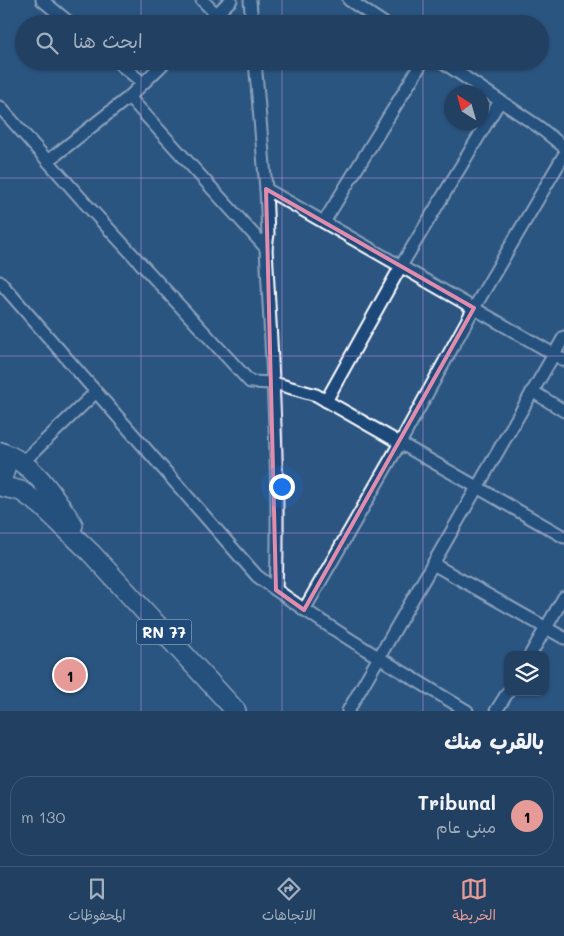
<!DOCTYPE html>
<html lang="ar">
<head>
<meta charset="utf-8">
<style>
  :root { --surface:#214062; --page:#294768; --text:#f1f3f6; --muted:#a2afbe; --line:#3e5977; --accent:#e69b98 }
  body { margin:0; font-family:Mali,"Playpen Sans Arabic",sans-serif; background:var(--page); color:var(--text); direction:rtl }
  .controls { position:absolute; right:15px; bottom:15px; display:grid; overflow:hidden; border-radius:10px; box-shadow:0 1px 4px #0004 }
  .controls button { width:45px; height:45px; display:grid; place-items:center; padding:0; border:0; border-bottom:1px solid var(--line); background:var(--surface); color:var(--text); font:25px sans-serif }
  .compass { position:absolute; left:444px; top:85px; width:45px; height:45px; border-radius:50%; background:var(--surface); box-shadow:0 1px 4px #0004; rotate:323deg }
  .you { position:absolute; left:281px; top:486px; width:18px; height:18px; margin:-12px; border:4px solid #fff; border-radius:50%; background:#1a73e8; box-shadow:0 0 0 8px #1a73e833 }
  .badge { display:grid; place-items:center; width:32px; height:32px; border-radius:50%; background:var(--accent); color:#111; font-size:16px; font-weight:700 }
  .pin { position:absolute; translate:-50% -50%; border:2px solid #fff; box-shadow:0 1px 5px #0006 }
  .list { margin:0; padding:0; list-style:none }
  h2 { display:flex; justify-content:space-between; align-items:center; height:65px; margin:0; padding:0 20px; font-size:21px }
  h2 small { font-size:16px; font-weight:400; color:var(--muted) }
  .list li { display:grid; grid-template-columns:32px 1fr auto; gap:15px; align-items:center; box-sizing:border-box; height:80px; margin:0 10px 10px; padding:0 10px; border:1px solid var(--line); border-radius:20px }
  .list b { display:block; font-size:19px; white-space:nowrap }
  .list p { margin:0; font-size:16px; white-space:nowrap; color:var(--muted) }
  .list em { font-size:16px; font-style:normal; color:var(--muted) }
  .icon { flex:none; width:28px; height:28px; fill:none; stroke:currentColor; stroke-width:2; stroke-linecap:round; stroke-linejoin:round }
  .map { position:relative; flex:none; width:564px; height:711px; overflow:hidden; direction:ltr }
  .search { position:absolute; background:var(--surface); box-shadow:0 1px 4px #0004; left:15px; right:15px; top:15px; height:55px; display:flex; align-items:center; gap:12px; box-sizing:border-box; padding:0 18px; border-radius:28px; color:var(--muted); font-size:19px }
  .sheet { height:155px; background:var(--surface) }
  nav { display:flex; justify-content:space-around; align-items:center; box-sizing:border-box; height:70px; border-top:1px solid var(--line); background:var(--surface); font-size:14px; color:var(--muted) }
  nav a { display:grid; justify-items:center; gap:2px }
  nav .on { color:var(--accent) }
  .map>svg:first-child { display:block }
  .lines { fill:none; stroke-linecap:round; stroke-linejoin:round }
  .street-casing { stroke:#fff; stroke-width:15 }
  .primary-casing { stroke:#fff; stroke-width:22 }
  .street { stroke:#1f4a7a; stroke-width:11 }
  .primary { stroke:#1f4a7a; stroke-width:19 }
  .marked { fill:none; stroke:#e08cad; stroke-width:4; stroke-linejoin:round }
  .grid { fill:none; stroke:#bd96df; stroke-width:1; stroke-opacity:0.55 }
  .labels { text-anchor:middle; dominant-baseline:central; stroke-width:4; stroke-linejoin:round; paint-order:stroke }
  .shield { fill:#1f4a7a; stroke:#bcc9d7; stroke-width:1 }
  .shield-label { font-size:15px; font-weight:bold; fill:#fff }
</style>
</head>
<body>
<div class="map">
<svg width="564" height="711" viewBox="0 0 564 711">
  <rect width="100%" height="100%" fill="#2c5582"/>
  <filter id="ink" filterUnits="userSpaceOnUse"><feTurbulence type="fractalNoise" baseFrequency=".02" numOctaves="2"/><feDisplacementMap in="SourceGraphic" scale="10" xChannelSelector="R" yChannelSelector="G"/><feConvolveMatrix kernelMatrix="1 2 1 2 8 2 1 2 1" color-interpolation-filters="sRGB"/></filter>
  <g filter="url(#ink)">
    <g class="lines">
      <defs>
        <g id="street">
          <polyline points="42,0 71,24"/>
          <polyline points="202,0 216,14"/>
          <polyline points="250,0 252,24"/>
          <polyline points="349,0 385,24"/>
          <polyline points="206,24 231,0"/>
          <polyline points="116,61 143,83"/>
          <path d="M255 61 266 189 268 234 266 248C272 362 280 476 276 590"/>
          <polyline points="441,61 539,127 564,147"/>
          <polyline points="129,97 266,248"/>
          <polyline points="0,107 85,203 250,382 274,383 316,395 564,537"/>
          <polyline points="48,161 129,97 166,61"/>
          <polyline points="266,189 564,360"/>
          <polyline points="324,222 423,61"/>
          <path d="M0 282 257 576C324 626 396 668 467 711"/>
          <polyline points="532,391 564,411"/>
          <polyline points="326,401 401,266 500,101"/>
          <polyline points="23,462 96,392"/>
          <polyline points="433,564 564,638"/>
          <polyline points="304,610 400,443 474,308 564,155"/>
          <polyline points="530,655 564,597"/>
          <polyline points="348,711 564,337"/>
          <polyline points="496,711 508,692"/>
        </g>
        <g id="primary">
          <path d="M0 452C35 463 53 495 73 525"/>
          <path d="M0 452C8 461 6 471 0 481"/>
          <polyline points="0,486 21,491 41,505 91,553 236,711"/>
        </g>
      </defs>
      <use href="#street" class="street-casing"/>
      <use href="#primary" class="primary-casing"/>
      <use href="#street" class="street"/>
      <use href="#primary" class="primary"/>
    </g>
  </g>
  <path d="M0 0H564V711H0ZM266 189 474 308 304 610 276 590Z" fill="#2c5582" fill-opacity=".55" fill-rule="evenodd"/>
  <path class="marked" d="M266 189 474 308 304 610 276 590Z"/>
  <path class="grid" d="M141 0V24M282 0V24M423 0V24M141 61V711M282 61V711M423 61V711M0 178H564M0 356H564M0 533H564"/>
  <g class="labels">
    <rect class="shield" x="136.5" y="619.5" width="55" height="25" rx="4"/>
    <g class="shield-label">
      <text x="164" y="632">RN 77</text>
    </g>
  </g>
</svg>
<div class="controls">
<button><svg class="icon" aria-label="layers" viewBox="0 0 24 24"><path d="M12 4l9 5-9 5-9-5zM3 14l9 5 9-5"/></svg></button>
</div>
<svg class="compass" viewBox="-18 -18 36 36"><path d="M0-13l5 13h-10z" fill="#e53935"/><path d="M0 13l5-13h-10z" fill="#a2afbe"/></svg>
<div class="you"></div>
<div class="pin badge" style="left:70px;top:675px">1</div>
<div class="search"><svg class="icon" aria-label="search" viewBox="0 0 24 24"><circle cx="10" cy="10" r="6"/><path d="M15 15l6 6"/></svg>ابحث هنا</div>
</div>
<section class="sheet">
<h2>بالقرب منك<small></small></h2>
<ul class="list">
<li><span class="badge">1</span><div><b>Tribunal</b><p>مبنى عام</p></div><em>130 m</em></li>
</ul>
</section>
<nav>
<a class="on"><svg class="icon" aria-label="map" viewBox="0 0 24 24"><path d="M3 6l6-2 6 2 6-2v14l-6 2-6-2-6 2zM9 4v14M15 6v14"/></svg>الخريطة</a>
<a><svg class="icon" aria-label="directions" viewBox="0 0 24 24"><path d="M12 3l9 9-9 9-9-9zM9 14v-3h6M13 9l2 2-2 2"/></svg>الاتجاهات</a>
<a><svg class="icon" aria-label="saved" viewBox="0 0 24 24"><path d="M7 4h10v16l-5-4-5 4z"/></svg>المحفوظات</a>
</nav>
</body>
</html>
